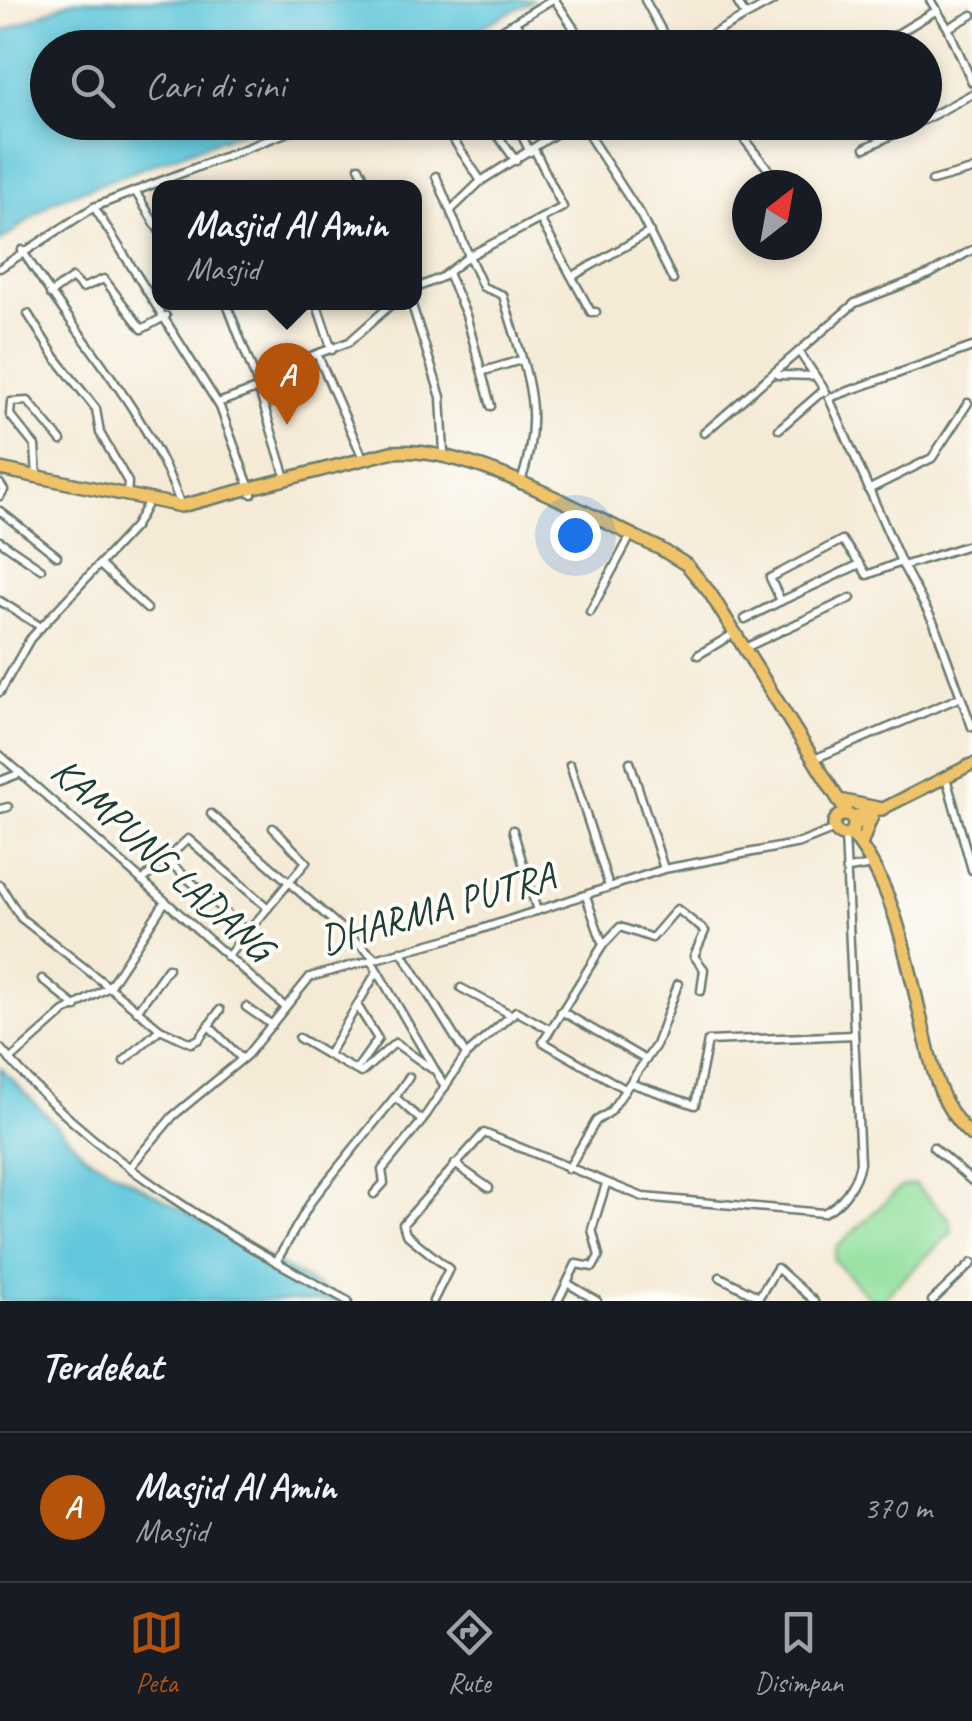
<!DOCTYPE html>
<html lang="id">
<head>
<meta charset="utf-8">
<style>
  :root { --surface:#171b24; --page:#242831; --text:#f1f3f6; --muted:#9ea1a6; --line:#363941; --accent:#b45309 }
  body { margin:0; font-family:Caveat,sans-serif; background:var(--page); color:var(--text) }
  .compass { position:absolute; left:732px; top:170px; width:90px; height:90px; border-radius:50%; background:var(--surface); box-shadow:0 5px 15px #0003; rotate:31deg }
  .you { position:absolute; left:575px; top:535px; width:35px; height:35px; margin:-25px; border:8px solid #fff; border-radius:50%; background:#1a73e8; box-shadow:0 0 0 15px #1a73e833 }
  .badge { display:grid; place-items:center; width:65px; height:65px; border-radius:50%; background:var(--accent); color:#fff; font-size:32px; font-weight:700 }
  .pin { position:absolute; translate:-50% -82px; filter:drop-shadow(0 2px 5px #0008) }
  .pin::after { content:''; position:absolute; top:52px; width:35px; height:30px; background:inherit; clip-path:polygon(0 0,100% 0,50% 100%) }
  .popup { position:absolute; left:152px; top:180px; width:270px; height:130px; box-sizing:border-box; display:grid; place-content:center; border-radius:20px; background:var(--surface); filter:drop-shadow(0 2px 8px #0005); font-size:32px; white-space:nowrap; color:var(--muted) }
  .popup b { font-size:38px; color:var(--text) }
  .popup::after { content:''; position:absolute; left:50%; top:100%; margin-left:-20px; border:20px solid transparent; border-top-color:var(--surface) }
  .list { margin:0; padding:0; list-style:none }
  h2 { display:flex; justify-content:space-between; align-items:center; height:130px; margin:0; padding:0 40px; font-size:42px }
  h2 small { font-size:32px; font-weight:400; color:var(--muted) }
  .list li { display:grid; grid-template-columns:65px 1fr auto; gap:30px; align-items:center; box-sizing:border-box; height:150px; padding:0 40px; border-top:2px solid var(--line) }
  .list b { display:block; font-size:38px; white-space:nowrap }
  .list p { margin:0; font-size:32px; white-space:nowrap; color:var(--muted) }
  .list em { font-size:32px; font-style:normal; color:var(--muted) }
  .icon { flex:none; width:55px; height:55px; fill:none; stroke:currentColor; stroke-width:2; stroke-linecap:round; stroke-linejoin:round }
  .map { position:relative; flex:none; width:972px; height:1301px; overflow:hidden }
  .search { position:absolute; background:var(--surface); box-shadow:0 5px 15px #0003; left:30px; right:30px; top:30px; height:110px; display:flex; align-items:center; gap:25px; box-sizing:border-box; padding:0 35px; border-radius:55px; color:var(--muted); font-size:38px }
  .sheet { height:280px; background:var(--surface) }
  nav { display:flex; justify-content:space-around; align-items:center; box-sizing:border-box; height:140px; border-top:2px solid var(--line); background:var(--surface); font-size:28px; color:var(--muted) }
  nav a { display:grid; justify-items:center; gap:5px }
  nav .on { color:var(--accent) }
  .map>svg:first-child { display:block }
  .green { fill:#92e09e; stroke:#588e69; stroke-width:2.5 }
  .water { fill:#60c7dc; stroke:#408288; stroke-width:2.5 }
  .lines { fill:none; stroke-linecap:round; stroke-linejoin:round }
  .minor-casing { stroke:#6a7a6d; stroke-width:11 }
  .primary-casing { stroke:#6a7a6d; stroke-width:15 }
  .trunk-casing { stroke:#6a7a6d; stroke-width:16 }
  .minor { stroke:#fff; stroke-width:6 }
  .primary { stroke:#f0c369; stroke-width:10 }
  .trunk { stroke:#f0c369; stroke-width:11 }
  .labels { text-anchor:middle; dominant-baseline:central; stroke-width:8; stroke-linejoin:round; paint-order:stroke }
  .street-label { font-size:40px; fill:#1f3d34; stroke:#fdfcf7 }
</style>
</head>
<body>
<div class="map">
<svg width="972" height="1301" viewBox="0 0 972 1301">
  <rect width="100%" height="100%" fill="#fdfcf7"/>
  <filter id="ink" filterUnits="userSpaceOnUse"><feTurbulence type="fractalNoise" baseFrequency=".01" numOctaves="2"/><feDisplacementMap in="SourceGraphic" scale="20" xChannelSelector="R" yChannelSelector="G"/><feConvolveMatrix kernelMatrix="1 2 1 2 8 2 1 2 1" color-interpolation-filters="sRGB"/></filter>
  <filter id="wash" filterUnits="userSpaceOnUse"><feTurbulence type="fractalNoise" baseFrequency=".0048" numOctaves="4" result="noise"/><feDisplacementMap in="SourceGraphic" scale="40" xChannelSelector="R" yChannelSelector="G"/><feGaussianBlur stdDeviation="2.25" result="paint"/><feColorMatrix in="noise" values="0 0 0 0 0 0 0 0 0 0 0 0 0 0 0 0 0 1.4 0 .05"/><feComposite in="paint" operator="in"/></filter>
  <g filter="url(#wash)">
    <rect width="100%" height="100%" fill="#f5ead6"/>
    <polygon class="green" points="914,1184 950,1219 952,1232 883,1298 870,1299 834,1260 836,1248 901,1187"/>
    <g class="water">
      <polygon points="73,0 534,0 442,47 48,48 48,122 265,123 53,201 0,242 0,33"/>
      <polygon points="0,1067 85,1155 344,1301 0,1301"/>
    </g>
  </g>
  <g filter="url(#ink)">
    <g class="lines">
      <defs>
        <g id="minor">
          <polyline points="555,0 587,48"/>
          <polyline points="645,0 671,48"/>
          <polyline points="736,0 744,13"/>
          <polyline points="930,0 948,28"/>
          <polyline points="972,15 948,28 972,82"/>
          <polyline points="515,22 532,48"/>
          <polyline points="472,48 551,0"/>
          <polyline points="687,48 775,0"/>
          <polyline points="874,48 937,10"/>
          <polyline points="924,120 972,94"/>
          <polyline points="488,122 516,161"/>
          <polyline points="515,122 530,152"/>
          <polyline points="580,122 641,216 673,280"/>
          <polyline points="730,122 778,181"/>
          <polyline points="451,136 481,181 574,122"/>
          <polyline points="865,148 919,122"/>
          <polyline points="534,149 563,207 540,219 591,312 596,312"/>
          <polyline points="359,167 369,188"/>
          <polyline points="932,181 972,170"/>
          <polyline points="135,191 160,232"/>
          <polyline points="94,207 220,407 252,494"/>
          <polyline points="451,210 481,181"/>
          <path d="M22 250C75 335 148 410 181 506"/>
          <polyline points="0,268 94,207 314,122"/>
          <polyline points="448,273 466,315 491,406"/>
          <polyline points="573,276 650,232"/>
          <polyline points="414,289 442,277 469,256 436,176"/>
          <polyline points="50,294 72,278 82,288 104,279 142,329 166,316"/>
          <polyline points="226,302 255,377 286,478"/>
          <polyline points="316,302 332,350"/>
          <polyline points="411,302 441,397 444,453"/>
          <polyline points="28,314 55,357 96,409 100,433 128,482 127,496"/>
          <polyline points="972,347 829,398 901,562 934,623 972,727"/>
          <polyline points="800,353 826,392"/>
          <polyline points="317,354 363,458"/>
          <polyline points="484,371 521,360"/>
          <polyline points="778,375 815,376"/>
          <polyline points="255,377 349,342 394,302"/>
          <polyline points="218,403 259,388"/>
          <polyline points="779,429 824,390"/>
          <polyline points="704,433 855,303 930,274 972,250"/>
          <polyline points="37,476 35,446 10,415 11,402 28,401 61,441"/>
          <polyline points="0,484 4,490 0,496"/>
          <path d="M520 485C547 406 524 371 503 295L483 287 469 256 540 219"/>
          <polyline points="868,490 932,458 968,403"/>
          <polyline points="0,511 57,556"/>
          <polyline points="0,541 41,569"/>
          <polyline points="860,564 842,540 770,578 781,601 860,564 867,575 901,562"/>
          <polyline points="100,565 147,609"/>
          <polyline points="903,566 972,544"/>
          <polyline points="0,601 41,627"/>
          <polyline points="590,612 628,541"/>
          <polyline points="745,619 781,601"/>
          <polyline points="745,648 851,598"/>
          <polyline points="698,655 730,636"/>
          <polyline points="0,692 30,639 135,526 146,506"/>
          <polyline points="0,755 285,1007"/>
          <polyline points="814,759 961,697"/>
          <polyline points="630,762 664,869"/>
          <polyline points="570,765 609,886"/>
          <polyline points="0,781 21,773"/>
          <polyline points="947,781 972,870"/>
          <polyline points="0,809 8,807"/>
          <polyline points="211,814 375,958"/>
          <polyline points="513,830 537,911"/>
          <polyline points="167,860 247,932"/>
          <polyline points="849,869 872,865"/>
          <polyline points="142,881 188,839 268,908"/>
          <polyline points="0,885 21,918 109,987 165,902"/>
          <polyline points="586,896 603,945 543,1042 625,1089"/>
          <polyline points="604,944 620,927 652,938 677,909 705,931 694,956 704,969 701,991"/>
          <polyline points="227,957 306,862 273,828"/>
          <polyline points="371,960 445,1087"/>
          <polyline points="42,979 76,1007"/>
          <polyline points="461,988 512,1015"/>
          <polyline points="246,1007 272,1025"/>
          <polyline points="137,1011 168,968"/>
          <polyline points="561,1011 646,1060"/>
          <polyline points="209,1026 242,1059"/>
          <polyline points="299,1038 328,1055 376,973"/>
          <path d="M0 1048C92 1157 223 1235 348 1301"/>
          <polyline points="328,1055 361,1073 395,1043 432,1069"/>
          <polyline points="466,1055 516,1011 549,1029"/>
          <polyline points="10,1060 64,1012 109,987 160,1029 191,1043 199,1039 220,1010"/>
          <polyline points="124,1061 160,1029"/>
          <polyline points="356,1070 378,1039 357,1005"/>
          <polyline points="630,1083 695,1105 708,1041 854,1035"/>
          <polyline points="395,1097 409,1077"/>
          <polyline points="933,1147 972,1181"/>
          <polyline points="455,1164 489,1188"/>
          <polyline points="130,1167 173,1116 247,1055 310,977 466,934 664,869 800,843 835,829"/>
          <polyline points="568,1169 596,1121 610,1112 656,1045 678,984"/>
          <polyline points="374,1194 384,1183 382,1170 422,1121"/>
          <polyline points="276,1262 312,1200 395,1097 422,1121 466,1055 401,951"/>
          <polyline points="720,1277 759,1297 777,1268 814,1301"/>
          <polyline points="567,1283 597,1301"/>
          <path d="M433 1301 449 1269 406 1234 403 1224 484 1133 643 1197 823 1213C842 1205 856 1183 860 1163L845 835"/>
          <polyline points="558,1301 576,1264 593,1267 599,1256 592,1229 606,1184"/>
          <polyline points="932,1301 972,1263"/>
        </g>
        <g id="primary">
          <polyline points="851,817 882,809 972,764"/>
          <polyline points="855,825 872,818"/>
        </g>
        <g id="trunk">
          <path d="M0 469 181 506 391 452C469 444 586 515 659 548L687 565 710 593 848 815"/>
          <polyline points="839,800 882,809"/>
          <circle cx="844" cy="825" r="10"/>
          <path d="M851 833C892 882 905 949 919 1010 930 1055 935 1104 972 1136"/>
          <polyline points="861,845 871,818"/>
        </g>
      </defs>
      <use href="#minor" class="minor-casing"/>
      <use href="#primary" class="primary-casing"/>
      <use href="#trunk" class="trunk-casing"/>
      <use href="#minor" class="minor"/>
      <use href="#primary" class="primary"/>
      <use href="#trunk" class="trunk"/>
    </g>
  </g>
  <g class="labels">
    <g class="street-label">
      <text transform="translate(162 859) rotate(42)">KAMPUNG LADANG</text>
      <text transform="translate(437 908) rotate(-16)">DHARMA PUTRA</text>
    </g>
  </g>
</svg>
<svg class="compass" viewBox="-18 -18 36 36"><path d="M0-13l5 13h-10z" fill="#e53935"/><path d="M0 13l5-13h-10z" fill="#9ea1a6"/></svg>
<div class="you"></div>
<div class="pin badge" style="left:287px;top:425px">A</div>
<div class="popup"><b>Masjid Al Amin</b>Masjid</div>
<div class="search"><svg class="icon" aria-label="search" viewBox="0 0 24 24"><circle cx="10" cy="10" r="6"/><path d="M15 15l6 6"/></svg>Cari di sini</div>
</div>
<section class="sheet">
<h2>Terdekat<small></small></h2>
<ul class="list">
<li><span class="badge">A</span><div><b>Masjid Al Amin</b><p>Masjid</p></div><em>370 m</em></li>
</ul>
</section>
<nav>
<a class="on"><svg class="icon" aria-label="map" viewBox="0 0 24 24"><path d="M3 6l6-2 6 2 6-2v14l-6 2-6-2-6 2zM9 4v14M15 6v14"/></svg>Peta</a>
<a><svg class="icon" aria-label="directions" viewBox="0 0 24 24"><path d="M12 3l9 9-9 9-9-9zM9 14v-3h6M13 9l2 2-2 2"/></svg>Rute</a>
<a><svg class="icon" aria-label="saved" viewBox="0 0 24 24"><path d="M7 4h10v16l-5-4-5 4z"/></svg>Disimpan</a>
</nav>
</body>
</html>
